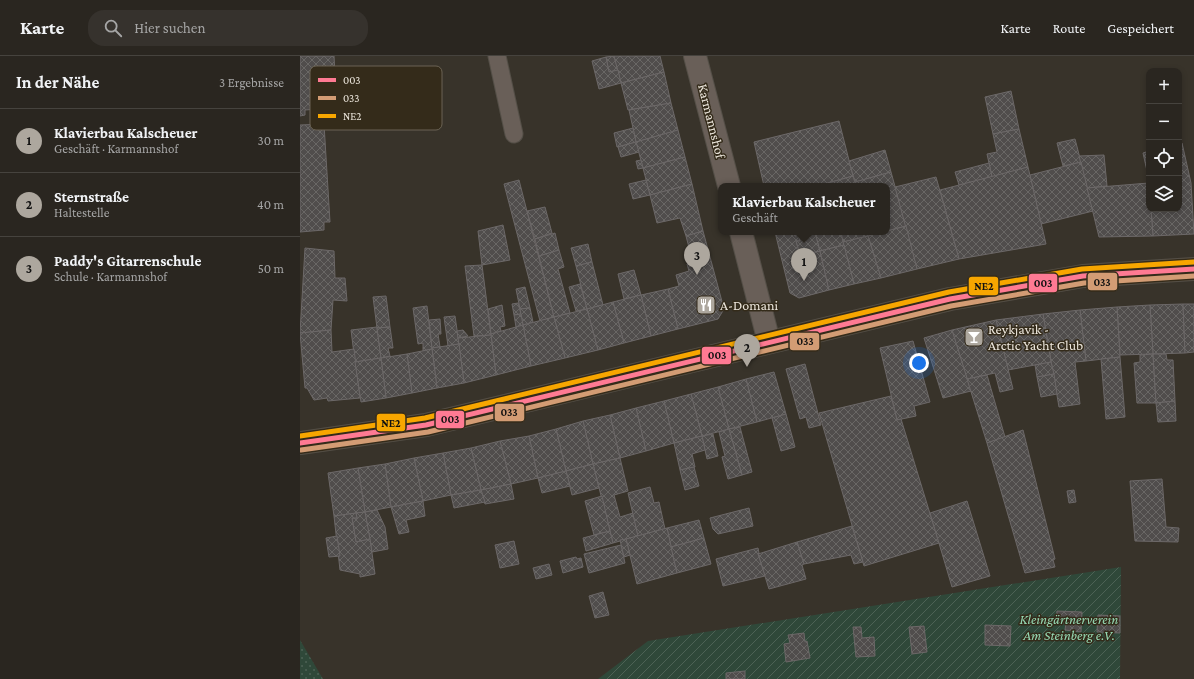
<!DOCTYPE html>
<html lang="de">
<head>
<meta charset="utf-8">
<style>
  :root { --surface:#2a2620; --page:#36322d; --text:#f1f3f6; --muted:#a5a5a5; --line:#46433e; --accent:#ada79e }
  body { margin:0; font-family:"Crimson Pro",serif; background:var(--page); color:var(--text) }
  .controls { position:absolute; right:12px; top:12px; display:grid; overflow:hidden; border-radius:8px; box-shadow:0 2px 6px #0003 }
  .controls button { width:36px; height:36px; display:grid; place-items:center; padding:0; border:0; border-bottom:1px solid var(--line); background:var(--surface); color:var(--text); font:20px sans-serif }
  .you { position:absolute; left:619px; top:307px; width:14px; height:14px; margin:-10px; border:3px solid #fff; border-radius:50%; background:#1a73e8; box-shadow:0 0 0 6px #1a73e833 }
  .badge { display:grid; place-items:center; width:26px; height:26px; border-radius:50%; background:var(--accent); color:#111; font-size:13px; font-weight:700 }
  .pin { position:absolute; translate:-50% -33px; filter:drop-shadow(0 1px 2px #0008) }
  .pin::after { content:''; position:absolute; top:21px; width:14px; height:12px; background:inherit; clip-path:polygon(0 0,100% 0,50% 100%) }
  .popup { position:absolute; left:418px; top:127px; width:172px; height:52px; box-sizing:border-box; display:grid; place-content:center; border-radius:8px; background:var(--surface); filter:drop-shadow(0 1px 3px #0005); font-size:13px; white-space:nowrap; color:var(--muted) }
  .popup b { font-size:15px; color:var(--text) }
  .popup::after { content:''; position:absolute; left:50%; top:100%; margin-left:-8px; border:8px solid transparent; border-top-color:var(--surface) }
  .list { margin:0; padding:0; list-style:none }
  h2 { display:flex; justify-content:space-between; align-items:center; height:52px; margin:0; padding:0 16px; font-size:17px }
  h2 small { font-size:13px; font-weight:400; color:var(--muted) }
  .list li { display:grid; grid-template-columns:26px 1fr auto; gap:12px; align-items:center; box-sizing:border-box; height:64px; padding:0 16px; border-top:1px solid var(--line) }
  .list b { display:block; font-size:15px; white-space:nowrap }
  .list p { margin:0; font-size:13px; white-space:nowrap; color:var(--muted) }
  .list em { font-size:13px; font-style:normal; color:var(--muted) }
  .icon { flex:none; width:22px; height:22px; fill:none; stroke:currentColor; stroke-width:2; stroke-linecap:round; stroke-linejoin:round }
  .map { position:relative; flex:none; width:894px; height:623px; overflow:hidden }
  header { display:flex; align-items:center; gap:24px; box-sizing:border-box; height:56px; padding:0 20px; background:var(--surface); border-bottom:1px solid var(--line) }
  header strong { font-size:19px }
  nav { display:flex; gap:22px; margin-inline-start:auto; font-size:14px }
  .search { width:280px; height:36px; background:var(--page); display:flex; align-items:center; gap:10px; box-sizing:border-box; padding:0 14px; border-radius:16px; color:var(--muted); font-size:15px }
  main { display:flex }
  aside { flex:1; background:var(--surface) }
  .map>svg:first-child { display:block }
  .grass { fill:url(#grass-dots) }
  .garden { fill:url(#garden-furrows) }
  .building { fill:url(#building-cross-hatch); stroke:#6c6868 }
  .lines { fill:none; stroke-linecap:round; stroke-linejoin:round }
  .lane-casing { stroke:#544f47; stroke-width:19 }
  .street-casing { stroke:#544f47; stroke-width:24 }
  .secondary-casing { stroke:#544f47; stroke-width:24 }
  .lane { stroke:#695f58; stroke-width:17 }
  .street { stroke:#695f58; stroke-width:22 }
  .secondary { stroke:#74695f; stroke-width:22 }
  .bus-1-casing { stroke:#342b1a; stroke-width:8 }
  .bus-2-casing { stroke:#342b1a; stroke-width:8 }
  .bus-3-casing { stroke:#342b1a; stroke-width:8 }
  .bus-1 { stroke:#fe7a93; stroke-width:5 }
  .bus-2 { stroke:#d39c74; stroke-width:5 }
  .bus-3 { stroke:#f7a600; stroke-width:5 }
  .labels { text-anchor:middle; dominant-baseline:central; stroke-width:3; stroke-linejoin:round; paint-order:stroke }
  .street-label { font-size:14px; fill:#ece6dc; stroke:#342b1a }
  .poi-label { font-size:14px; fill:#ece6dc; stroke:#342b1a; text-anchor:start }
  .park-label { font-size:14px; font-style:italic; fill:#95d9b3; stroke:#342b1a }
  .key { fill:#342b1a; stroke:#6b6354; stroke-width:1 }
  .key-label { font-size:11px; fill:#ece6dc }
  .line-badge { stroke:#342b1a; stroke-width:1.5 }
  .pale-badge-label { font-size:11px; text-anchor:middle; font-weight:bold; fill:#111 }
</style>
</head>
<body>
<header>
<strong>Karte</strong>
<div class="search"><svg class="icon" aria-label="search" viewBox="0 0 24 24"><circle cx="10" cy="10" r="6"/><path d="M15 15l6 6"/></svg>Hier suchen</div>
<nav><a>Karte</a><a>Route</a><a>Gespeichert</a></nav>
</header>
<main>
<aside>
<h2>In der Nähe<small>3 Ergebnisse</small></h2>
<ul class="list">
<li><span class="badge">1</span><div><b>Klavierbau Kalscheuer</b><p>Geschäft · Karmannshof</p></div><em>30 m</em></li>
<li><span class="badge">2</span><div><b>Sternstraße</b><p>Haltestelle</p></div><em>40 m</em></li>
<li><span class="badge">3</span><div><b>Paddy's Gitarrenschule</b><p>Schule · Karmannshof</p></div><em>50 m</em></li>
</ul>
</aside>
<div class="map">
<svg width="894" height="623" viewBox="0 0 894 623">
  <defs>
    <pattern id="grass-dots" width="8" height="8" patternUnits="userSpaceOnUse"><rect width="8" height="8" fill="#2f4839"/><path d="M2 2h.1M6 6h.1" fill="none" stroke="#4d6255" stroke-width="1.8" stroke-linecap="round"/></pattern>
    <pattern id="garden-furrows" width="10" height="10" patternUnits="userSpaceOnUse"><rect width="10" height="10" fill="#2f4839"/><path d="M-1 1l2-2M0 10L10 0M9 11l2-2" fill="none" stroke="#4d6255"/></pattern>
    <pattern id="building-cross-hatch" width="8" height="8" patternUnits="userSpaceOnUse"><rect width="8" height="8" fill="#504d4c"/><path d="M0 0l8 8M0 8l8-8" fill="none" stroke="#696765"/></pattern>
  </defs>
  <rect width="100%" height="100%" fill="#38332a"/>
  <polygon class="grass" points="0,584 23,623 0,623"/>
  <polygon class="garden" points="821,511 820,623 298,623 348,585"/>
  <g class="building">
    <polygon points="0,0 34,0 36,36 31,36 32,52 5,54 5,59 0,60"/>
    <polygon points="314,0 318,14 309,16 306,1"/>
    <polygon points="314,0 360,0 364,16 321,27"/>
    <polygon points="306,1 309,16 318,14 321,27 299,33 292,5"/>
    <polygon points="364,16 371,47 328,54 321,27"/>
    <polygon points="711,35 719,73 693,78 685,41"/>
    <polygon points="371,47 378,74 336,86 329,54"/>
    <polygon points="539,65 553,120 516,130 464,130 454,86"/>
    <polygon points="24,68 30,166 24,166 24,174 0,176 0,69"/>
    <polygon points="333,72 336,86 317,91 314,77"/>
    <polygon points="719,73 728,111 692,121 687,98 697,96 693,78"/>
    <polygon points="378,74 385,101 343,112 336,86"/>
    <polygon points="775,83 781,106 763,110 757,87"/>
    <polygon points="336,86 339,96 321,101 318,91"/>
    <polygon points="882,87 891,127 894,178 853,180 851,153 879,153 879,88"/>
    <polygon points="585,94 591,116 555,126 549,105"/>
    <polygon points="849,95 849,124 843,97"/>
    <polygon points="804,99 807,130 787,132 779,100"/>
    <polygon points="385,101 392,128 350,139 343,112"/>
    <polygon points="341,104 343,112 338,113 336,105"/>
    <polygon points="781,106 793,155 741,168 730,119"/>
    <polygon points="689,107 692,121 659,129 655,116"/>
    <polygon points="728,111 746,188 659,203 640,134"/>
    <polygon points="591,116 606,170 587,175 587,130 556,130 555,126"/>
    <polygon points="553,120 556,130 529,130 528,127"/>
    <polygon points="636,121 659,203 617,213 595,131"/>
    <polygon points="219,124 254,261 240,265 204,128"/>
    <polygon points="346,124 350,139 333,143 329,128"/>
    <polygon points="849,127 849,153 851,153 853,180 799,181 787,132"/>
    <polygon points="392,128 403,175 386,180 380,162 357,167 350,139"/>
    <polygon points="245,151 252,177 235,183 227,155"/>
    <polygon points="203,169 210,204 182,209 178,175"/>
    <polygon points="606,170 617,213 581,222 568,180"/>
    <polygon points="403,175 424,253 418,263 378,273 368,233 379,230 376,219 389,215 387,208 393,207 386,180"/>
    <polygon points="475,176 494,176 495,180 499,179 500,185 496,185 499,195 505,198 520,195 529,234 499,242 490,237"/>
    <polygon points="494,176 515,176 520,195 505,198 499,195 496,185 500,185 499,179 495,180"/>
    <polygon points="515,176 541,176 544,189 520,195"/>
    <polygon points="541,176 567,176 568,180 543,186"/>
    <polygon points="255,177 259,194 239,200 235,183"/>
    <polygon points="568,180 581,222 554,228 543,186"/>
    <polygon points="288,188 292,206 276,210 271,192"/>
    <polygon points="544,189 554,228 529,234 520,195"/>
    <polygon points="5,192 34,195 35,222 45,222 47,245 33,244 31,274 0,277"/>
    <polygon points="259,194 264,211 258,213 270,257 254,261 239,200"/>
    <polygon points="292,206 303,249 287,253 276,210"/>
    <polygon points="182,209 191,279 174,280 165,210"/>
    <polygon points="334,214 341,239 324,243 318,218"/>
    <polygon points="280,228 287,253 276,255 269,231"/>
    <polygon points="225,231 230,252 220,253 216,233"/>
    <polygon points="368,233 378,273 351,280 341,239"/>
    <polygon points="341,239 351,280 324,287 313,246"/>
    <polygon points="86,240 90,271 77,272 73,241"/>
    <polygon points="313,246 324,287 298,294 287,253"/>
    <polygon points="218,247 221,258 214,259 212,248"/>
    <polygon points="883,248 885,297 853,298 850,249"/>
    <polygon points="883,248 894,248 894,296 885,297"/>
    <polygon points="202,249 205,270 200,271 201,275 191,278 188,253"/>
    <polygon points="850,249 853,298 820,299 817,251"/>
    <polygon points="127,250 132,293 123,295 123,287 118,288 113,252"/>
    <polygon points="817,251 820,301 786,305 780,254"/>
    <polygon points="230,252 233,266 223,269 220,253"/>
    <polygon points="287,253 298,294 265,302 254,261"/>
    <polygon points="780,254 786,305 775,306 780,348 759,351 743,258"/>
    <polygon points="221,258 223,269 216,271 214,259"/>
    <polygon points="743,258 751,306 708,314 696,264"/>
    <polygon points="155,260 159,288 148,290 144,261"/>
    <polygon points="254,261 265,302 231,310 223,269"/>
    <polygon points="140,263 141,278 138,278 140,291 132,292 129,264"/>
    <polygon points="696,264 713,333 700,336 695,317 667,323 652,274"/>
    <polygon points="223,269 231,310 196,319 191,278"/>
    <polygon points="77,271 81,302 55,306 51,274"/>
    <polygon points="90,271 93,292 88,292 90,300 81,302 77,272"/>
    <polygon points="31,274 32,296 54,293 60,342 28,345 27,342 14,344 7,332 5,332 0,277"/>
    <polygon points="163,274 168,280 158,282 157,275"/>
    <polygon points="652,274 671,335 643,342 624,282"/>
    <polygon points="191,279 196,319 164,327 158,282"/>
    <polygon points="613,285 630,346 614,350 616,360 597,364 580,292"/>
    <polygon points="159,288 164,327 137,332 132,292"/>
    <polygon points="132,293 137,332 112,337 107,298"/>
    <polygon points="107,298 112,337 86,342 81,302"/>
    <polygon points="853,298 856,347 837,347 834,307 840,306 840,299"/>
    <polygon points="853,298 866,298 867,304 873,304 875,345 856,347"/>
    <polygon points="820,301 825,361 806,363 801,303"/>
    <polygon points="81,302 86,342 61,346 55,306"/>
    <polygon points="751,306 754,318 737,321 735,309"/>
    <polygon points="505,308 521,369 509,372 506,361 500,363 486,313"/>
    <polygon points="474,316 486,358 457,366 446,323"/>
    <polygon points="754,318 757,338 741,341 737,321"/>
    <polygon points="687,319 705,381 687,387 667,323"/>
    <polygon points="446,323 457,366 429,373 418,331"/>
    <polygon points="418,331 429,373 402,380 391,338"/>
    <polygon points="391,338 402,380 374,387 364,345"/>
    <polygon points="591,340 597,364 601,363 639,487 564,510 519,357"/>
    <polygon points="364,345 374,387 346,395 336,352"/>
    <polygon points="875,345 876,365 858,366 856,347"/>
    <polygon points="336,352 346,395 320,402 310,359"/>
    <polygon points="486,358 495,391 481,395 472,362"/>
    <polygon points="310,359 320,402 293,408 283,365"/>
    <polygon points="283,365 293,408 266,415 256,373"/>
    <polygon points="440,371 452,416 442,419 429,373"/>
    <polygon points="256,373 266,415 238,422 229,380"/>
    <polygon points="429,373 442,419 428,423 422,401 425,400 419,376"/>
    <polygon points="723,374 755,503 753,504 755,511 725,517 687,387"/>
    <polygon points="413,378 418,400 407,403 402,380"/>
    <polygon points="229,380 238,422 211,428 200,385"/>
    <polygon points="402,380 405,394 392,398 395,411 380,414 374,387"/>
    <polygon points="200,385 211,428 181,434 171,392"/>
    <polygon points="171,392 181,434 151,439 143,397"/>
    <polygon points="143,397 151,439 123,445 114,402"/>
    <polygon points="114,402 123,445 91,451 85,408"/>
    <polygon points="320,402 328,435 314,439 320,461 333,457 338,480 313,487 293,408"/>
    <polygon points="85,408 91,451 65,456 58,412"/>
    <polygon points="293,408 299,432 272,439 266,415"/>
    <polygon points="394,411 399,430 385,434 380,414"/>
    <polygon points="58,412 65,456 34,460 28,417"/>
    <polygon points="266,415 270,430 242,437 238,422"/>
    <polygon points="862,423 866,471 879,472 878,486 835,485 830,425"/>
    <polygon points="211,428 214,443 185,448 181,434"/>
    <polygon points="350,431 354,447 359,446 365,473 338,480 328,437"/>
    <polygon points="181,434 185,446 154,452 151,439"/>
    <polygon points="774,434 776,446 769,447 767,435"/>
    <polygon points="302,440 310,475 294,479 285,445"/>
    <polygon points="123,445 125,460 106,464 109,476 99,478 91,451"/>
    <polygon points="667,445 690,520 652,531 630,457"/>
    <polygon points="449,452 453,470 418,478 413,473 410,462"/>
    <polygon points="77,454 85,471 88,493 72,496 65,456"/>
    <polygon points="65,456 70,483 56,486 52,462 57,462 56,457"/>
    <polygon points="56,457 57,462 52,462 56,486 70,483 75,518 60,521 60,518 40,514 34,460"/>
    <polygon points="399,464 404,482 371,491 367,472"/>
    <polygon points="552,470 563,506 554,508 551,499 504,508 497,486"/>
    <polygon points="367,472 377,517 337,528 326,483"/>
    <polygon points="310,475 313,487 286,495 283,482"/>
    <polygon points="37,480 40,500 29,501 26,482"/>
    <polygon points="404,482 411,508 377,517 371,491"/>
    <polygon points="326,483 330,499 324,501 320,484"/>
    <polygon points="214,485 219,508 200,512 195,489"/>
    <polygon points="497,486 504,508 502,509 506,523 469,533 458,498"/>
    <polygon points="321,489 325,507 289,517 284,498"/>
    <polygon points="458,492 459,497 458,498 465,520 423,530 416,503"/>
    <polygon points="276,501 277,503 281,502 283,511 263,517 260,505"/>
    <polygon points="249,508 252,519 236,523 233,512"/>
    <polygon points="303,536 309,559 295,562 289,540"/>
    <polygon points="757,555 782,556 781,576 765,574 766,567 756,567"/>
    <polygon points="798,559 820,560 820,577 797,576"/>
    <polygon points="685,569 711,570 710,590 685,589"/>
    <polygon points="624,570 627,596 612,598 609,571"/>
    <polygon points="553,571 561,571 562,582 574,581 575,600 556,601"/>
    <polygon points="504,577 505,586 507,585 510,602 486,606 484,588 490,587 488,579"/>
    <polygon points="445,615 445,623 426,623 426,617"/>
  </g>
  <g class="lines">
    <defs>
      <polyline id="lane" points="197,0 214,78"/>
      <g id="street">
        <polyline points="395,0 429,130"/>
        <polyline points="441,176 469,286"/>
      </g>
      <polyline id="secondary" points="0,387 126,369 650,243 783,220 894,213"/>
    </defs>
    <use href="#lane" class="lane-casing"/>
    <use href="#street" class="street-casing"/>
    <use href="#secondary" class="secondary-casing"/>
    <use href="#lane" class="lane"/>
    <use href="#street" class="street"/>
    <use href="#secondary" class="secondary"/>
    <defs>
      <polyline id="bus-1" points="0,387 126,369 650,243 783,220 894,213"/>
      <polyline id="bus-2" points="1,394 128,376 651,250 784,227 894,220"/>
      <polyline id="bus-3" points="0,380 125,362 649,236 782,213 894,206"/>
    </defs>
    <use href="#bus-1" class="bus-1-casing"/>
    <use href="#bus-2" class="bus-2-casing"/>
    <use href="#bus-3" class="bus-3-casing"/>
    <use href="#bus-1" class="bus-1"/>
    <use href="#bus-2" class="bus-2"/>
    <use href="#bus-3" class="bus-3"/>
  </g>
  <defs>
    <symbol id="restaurant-square" viewBox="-11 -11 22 22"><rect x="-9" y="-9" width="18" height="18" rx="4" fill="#ada79e" stroke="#342b1a"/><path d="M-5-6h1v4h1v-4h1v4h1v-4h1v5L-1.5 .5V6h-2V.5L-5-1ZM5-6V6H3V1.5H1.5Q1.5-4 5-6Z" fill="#fff"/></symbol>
    <symbol id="bar-square" viewBox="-11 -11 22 22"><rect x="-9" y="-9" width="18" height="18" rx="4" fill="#ada79e" stroke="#342b1a"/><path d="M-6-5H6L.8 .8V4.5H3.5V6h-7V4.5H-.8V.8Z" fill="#fff"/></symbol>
  </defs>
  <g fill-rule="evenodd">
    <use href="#restaurant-square" x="395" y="238" width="22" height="22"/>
    <use href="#bar-square" x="663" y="270" width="22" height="22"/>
  </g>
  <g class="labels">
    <g class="street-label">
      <text transform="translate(412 65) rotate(76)">Karmannshof</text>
    </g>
    <g class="poi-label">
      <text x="420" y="249">A-Domani</text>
      <text x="688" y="273">Reykjavik -<tspan x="688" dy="16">Arctic Yacht Club</tspan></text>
    </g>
    <g class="park-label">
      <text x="769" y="563">Kleingärtnerverein<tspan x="769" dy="16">Am Steinberg e.V.</tspan></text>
    </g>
  </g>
  <rect x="10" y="10" width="132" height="64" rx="6" class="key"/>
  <rect x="18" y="22" width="18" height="4" fill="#fe7a93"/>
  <rect x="18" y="40" width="18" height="4" fill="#d39c74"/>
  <rect x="18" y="58" width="18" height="4" fill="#f7a600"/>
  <g class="key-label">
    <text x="43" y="28">003</text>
    <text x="43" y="46">033</text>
    <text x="43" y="64">NE2</text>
  </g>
  <g class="line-badge">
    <rect x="787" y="216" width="31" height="19" rx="4" fill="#d39c74"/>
    <rect x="728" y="217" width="30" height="20" rx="4" fill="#fe7a93"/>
    <rect x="668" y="220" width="31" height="20" rx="4" fill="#f7a600"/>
    <rect x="489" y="276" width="31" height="19" rx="4" fill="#d39c74"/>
    <rect x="401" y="290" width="31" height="19" rx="4" fill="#fe7a93"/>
    <rect x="194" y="347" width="31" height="19" rx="4" fill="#d39c74"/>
    <rect x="135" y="354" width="30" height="19" rx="4" fill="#fe7a93"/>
    <rect x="76" y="357" width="30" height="19" rx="4" fill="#f7a600"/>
  </g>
  <g class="pale-badge-label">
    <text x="802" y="230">033</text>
    <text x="743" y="231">003</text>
    <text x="684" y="234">NE2</text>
    <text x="505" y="289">033</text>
    <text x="417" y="303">003</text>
    <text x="209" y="360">033</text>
    <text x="150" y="367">003</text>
    <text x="91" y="371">NE2</text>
  </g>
</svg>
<div class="controls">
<button>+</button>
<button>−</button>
<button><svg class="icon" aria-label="locate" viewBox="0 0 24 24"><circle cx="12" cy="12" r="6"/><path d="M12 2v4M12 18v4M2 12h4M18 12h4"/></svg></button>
<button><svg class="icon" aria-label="layers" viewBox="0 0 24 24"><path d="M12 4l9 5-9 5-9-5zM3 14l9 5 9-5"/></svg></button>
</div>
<div class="you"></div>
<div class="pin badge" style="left:504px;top:225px">1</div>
<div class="popup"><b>Klavierbau Kalscheuer</b>Geschäft</div>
<div class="pin badge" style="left:447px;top:311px">2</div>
<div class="pin badge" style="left:397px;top:219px">3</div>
</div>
</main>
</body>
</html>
